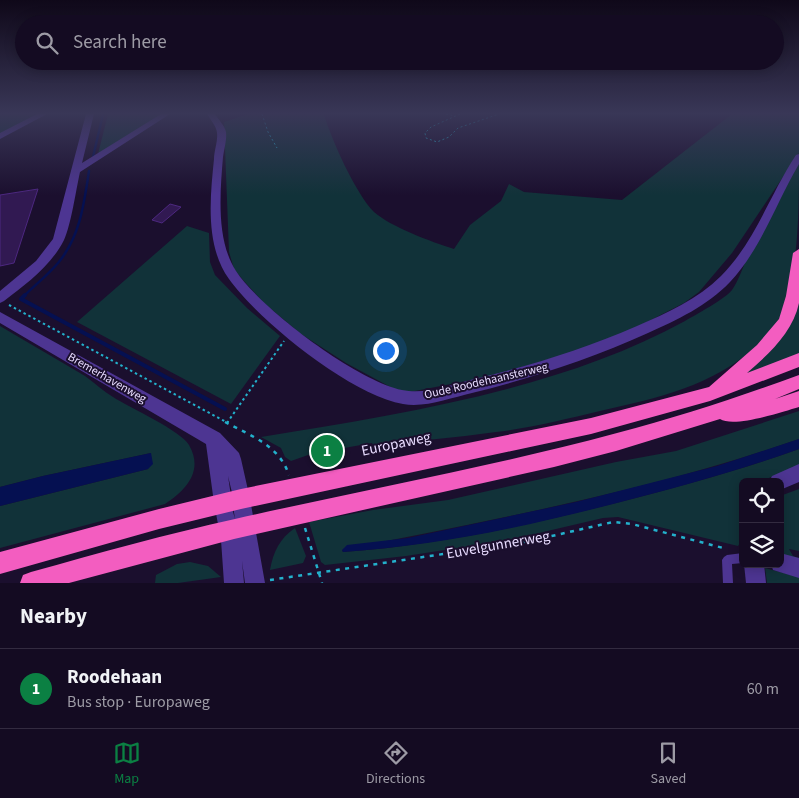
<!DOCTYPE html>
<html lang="en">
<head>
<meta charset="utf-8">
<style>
  :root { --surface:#140b22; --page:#21192f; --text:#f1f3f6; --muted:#9d9ba5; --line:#332b40; --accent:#0b8043 }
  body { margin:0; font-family:"Source Sans 3",sans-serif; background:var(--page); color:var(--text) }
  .controls { position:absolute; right:15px; bottom:15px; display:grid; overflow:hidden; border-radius:8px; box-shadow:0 2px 12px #0003 }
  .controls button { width:45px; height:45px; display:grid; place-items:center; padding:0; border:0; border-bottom:1px solid var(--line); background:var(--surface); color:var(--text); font:25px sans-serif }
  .you { position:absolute; left:385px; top:350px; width:18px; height:18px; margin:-12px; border:4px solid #fff; border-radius:50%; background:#1a73e8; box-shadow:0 0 0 8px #1a73e833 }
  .badge { display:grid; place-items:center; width:32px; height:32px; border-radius:50%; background:var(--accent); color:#fff; font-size:16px; font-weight:700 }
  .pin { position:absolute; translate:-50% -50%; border:2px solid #fff; box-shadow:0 1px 5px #0006 }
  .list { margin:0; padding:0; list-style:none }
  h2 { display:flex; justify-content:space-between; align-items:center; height:65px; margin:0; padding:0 20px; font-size:21px }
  h2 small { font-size:16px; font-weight:400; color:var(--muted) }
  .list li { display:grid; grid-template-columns:32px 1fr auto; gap:15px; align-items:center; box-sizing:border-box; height:80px; padding:0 20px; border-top:1px solid var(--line) }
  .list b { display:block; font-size:19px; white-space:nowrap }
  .list p { margin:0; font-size:16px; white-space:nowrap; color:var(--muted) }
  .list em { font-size:16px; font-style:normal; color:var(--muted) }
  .icon { flex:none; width:28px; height:28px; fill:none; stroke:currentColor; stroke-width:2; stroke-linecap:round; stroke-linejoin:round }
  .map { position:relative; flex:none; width:799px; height:583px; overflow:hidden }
  .search { position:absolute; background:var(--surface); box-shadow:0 2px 12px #0003; left:15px; right:15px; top:15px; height:55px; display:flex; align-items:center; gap:12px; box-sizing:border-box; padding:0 18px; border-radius:28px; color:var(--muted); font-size:19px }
  .sheet { height:145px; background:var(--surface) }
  nav { display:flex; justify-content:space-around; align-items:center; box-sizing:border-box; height:70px; border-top:1px solid var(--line); background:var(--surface); font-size:14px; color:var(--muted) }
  nav a { display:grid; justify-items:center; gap:2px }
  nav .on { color:var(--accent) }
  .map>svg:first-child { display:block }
  .green { fill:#113239 }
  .water { fill:#051051 }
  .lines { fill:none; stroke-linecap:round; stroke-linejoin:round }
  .stream-far1 { stroke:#051051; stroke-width:2.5 }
  .stream { stroke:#051051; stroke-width:4 }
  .building { fill:#311952; stroke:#4d2880 }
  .path-far2 { stroke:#23b1cc; stroke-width:1; stroke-dasharray:2 2.5; stroke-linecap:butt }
  .path-far1 { stroke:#23b1cc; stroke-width:2; stroke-dasharray:2.5 3; stroke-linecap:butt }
  .path { stroke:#23b1cc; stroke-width:2.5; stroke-dasharray:4 5.5; stroke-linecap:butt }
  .service { fill:#4d3592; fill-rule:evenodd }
  .minor { fill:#4d3592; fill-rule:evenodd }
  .tertiary { fill:#4d3592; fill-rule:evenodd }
  .trunk { fill:#f35dc0; fill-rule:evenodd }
  .labels { text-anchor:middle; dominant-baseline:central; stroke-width:4; stroke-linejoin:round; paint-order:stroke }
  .street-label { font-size:12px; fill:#e8dcff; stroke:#1b0f2e }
  .near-street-label { font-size:15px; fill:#e8dcff; stroke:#1b0f2e }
</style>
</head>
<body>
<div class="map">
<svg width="799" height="583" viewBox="0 0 799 583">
  <rect width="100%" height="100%" fill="#1b0f2e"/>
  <g class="green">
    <polygon points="0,114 40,114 0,134"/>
    <polygon points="108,114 162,114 98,154"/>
    <path d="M247 114H324C331 139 356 194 374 212 391 227 432 242 454 249L470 225 501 201 509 184 524 192 622 200 732 114H799V153L732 253 699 292 684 303 610 341 492 376 410 392 394 389 346 363 301 334 265 304 243 280 234 269 229 252 224 122Z"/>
    <path d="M799 163C799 211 799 270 781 316 776 328 767 336 758 345 713 386 658 398 600 411 566 419 531 428 496 432 455 438 414 441 373 445L372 443 311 454 291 461 285 457 281 448 261 437C401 414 559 390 685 321 695 315 725 299 732 290 741 277 745 259 753 245 768 218 784 190 799 163Z"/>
    <polygon points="187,226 209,233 210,262 215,275 247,308 280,336 231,404 77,322"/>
    <polygon points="799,288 799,354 739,377 765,355"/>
    <path d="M0 326C28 343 57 359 85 376 95 383 103 391 113 397 130 408 180 430 189 445 204 471 186 490 165 504L0 548V506L148 469 151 453 43 476 0 487Z"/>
    <path d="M799 411V439C651 491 496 519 342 550L343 552C438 545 529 525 620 502 681 486 740 470 799 449V466L759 482H743L740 505 741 541 738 546 618 517 603 518 509 540 406 556 325 565 321 562 309 522 373 510 448 500 616 462 676 451Z"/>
    <polygon points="799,489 799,551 789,549 793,556 799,558 799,562 780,556 780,496"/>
    <path d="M295 528 306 556 303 563 270 570C273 552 280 538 295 528Z"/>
    <polygon points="190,562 208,566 221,577 178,583 155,583 156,575 177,564"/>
    <polygon points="765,568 799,577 799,583 767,583"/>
  </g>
  <g class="water">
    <path d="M799 439V449C738 471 676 488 613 504 524 527 435 546 343 552L342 550 347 545 408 538 576 502 717 466Z"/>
    <polygon points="151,453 153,464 148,469 0,506 0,487 43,476"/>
  </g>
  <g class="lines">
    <g class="stream-far1">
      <polyline points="93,157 103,114"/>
      <path d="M24 296C35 285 48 275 58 263 80 237 84 204 89 171"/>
    </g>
    <polyline class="stream" points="25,295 21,299 225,409"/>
  </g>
  <g class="building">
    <polygon points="38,189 14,263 0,266 0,195"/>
    <polygon points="170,204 181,207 162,223 152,220"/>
  </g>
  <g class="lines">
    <g class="path-far2">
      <polyline points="262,114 268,132 277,148"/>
      <polyline points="446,114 455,116"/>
      <polyline points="460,114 431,127 425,133 426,138 437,142 449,137 458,128 499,114"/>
    </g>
    <g class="path-far1">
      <polyline points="9,305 228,423"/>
      <polyline points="227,423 284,341"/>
    </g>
    <g class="path">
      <path d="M225 422C251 436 279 445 289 475"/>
      <polyline points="305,528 322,583"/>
      <polyline points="270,580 530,541 613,522 632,524 727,549"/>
    </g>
    <polygon class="service" points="743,553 743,563 732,564 733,583 723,583 722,560 724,557 727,555"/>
    <g class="minor">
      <polygon points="37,114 47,114 0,139 0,133"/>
      <path d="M86 114H94L82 163 161 114H170L80 172C76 190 71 225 64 240 51 266 26 284 4 301L0 303V291L36 261 53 239Z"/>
      <path d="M207 114H215C218 119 225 126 226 132 227 139 224 150 223 157 220 193 216 240 236 271 261 309 357 381 402 390 425 395 451 385 474 379 530 366 584 349 637 326 667 313 698 299 721 276 755 242 770 194 796 155L799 154V164C776 203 761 249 730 282 707 306 677 320 648 333 591 359 532 378 472 393 450 398 425 408 403 404 351 395 259 321 229 279 205 246 210 198 214 159 214 151 218 141 217 133 217 127 210 119 207 114Z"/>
      <polygon points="0,312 220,433 239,453 241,459 250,499 247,505 241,508 235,505 228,476 232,503 229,509 223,512 217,509 214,503 206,444 0,323"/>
      <polygon points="799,464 799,482 780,490 780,482 769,482 772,476"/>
      <polygon points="780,553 799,558 799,578 773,570 771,564 780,564"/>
      <polygon points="744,564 764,564 766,583 746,583"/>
    </g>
    <polygon class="tertiary" points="241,490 247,493 250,499 265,583 245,583 242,561 244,583 224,583 221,540 214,503 217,497 223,494 229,497 235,519 232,499 235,493"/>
    <g class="trunk">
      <path d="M799 249C799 266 799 286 799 303 793 332 769 354 747 373L799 353V367L710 401 591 434 241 509 159 529 0 574V552L159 509 241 489 591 418 709 387 757 345 779 319 786 296 793 253Z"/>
      <path d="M799 375V389L775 399 799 391V407C782 412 734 428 720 419L616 451 554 467 234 539 69 583H20L23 575 31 572C99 553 167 534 235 519 362 490 491 467 617 433 679 417 739 397 799 375Z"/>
    </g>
  </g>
  <linearGradient id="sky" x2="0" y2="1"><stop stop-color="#0f0819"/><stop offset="0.58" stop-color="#393757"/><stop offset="1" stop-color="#393757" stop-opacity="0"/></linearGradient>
  <rect width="799" height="195" fill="url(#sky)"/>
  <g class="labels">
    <g class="street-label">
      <text transform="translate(107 378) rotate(30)">Bremerhavenweg</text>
      <text transform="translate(486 381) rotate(-13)">Oude Roodehaansterweg</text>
    </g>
    <g class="near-street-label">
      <text transform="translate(396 444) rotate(-12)">Europaweg</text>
      <text transform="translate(498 545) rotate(-10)">Euvelgunnerweg</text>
    </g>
  </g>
</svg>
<div class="controls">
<button><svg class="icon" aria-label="locate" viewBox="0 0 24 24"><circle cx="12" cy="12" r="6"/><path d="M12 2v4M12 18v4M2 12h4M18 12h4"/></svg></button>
<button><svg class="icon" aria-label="layers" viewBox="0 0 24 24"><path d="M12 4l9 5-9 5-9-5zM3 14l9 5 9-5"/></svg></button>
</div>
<div class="you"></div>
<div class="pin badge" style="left:327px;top:451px">1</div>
<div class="search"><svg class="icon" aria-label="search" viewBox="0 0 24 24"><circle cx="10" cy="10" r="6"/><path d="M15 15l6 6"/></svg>Search here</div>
</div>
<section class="sheet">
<h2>Nearby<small></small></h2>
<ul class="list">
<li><span class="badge">1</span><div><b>Roodehaan</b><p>Bus stop · Europaweg</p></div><em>60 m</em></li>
</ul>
</section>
<nav>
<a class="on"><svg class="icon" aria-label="map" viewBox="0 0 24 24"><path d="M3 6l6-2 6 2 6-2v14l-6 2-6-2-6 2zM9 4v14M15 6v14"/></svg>Map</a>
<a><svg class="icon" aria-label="directions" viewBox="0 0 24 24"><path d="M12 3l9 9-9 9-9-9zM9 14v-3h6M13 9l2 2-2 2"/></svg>Directions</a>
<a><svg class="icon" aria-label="saved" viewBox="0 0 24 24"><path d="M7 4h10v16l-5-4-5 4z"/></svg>Saved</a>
</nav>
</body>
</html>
